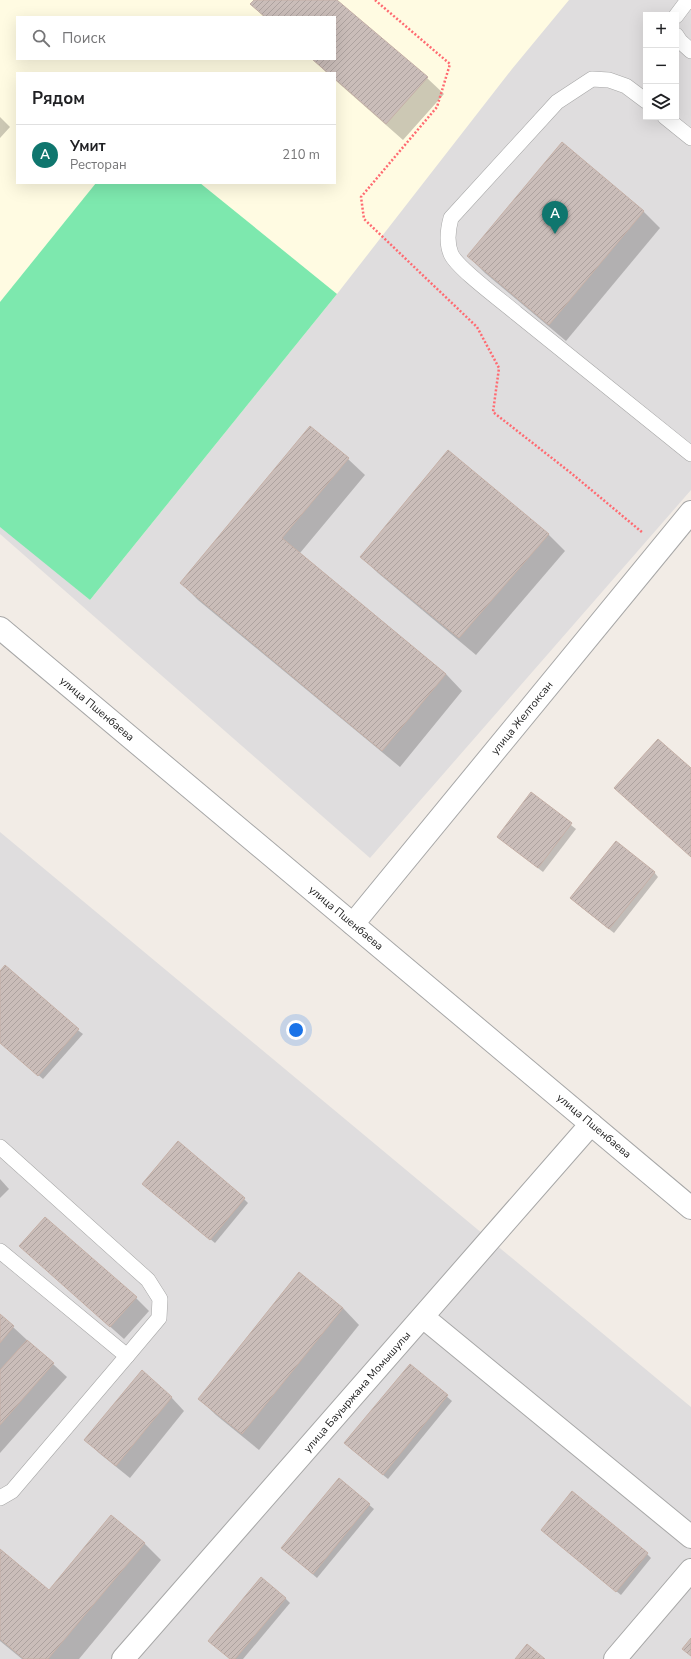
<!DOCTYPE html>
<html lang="ru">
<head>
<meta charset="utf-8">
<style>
  :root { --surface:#fff; --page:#f2f2f2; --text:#202124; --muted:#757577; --line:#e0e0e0; --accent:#0f766e }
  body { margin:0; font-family:"Nunito Sans",sans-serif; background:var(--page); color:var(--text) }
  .controls { position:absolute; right:12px; top:12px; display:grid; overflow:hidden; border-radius:0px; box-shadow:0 4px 16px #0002 }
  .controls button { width:36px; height:36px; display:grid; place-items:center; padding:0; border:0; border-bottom:1px solid var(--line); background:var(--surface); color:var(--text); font:20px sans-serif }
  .you { position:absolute; left:296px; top:1030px; width:14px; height:14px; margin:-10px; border:3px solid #fff; border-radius:50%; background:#1a73e8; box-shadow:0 0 0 6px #1a73e833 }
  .badge { display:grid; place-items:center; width:26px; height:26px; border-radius:50%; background:var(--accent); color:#fff; font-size:13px; font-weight:700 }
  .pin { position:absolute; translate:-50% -33px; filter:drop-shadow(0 1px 2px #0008) }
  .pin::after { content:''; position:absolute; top:21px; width:14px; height:12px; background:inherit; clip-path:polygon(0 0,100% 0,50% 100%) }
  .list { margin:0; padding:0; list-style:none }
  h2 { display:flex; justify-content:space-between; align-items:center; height:52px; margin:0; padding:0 16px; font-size:17px }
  h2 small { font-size:13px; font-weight:400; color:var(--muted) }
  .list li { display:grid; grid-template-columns:26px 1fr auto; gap:12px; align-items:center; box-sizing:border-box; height:60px; padding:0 16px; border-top:1px solid var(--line) }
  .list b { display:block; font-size:15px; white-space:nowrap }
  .list p { margin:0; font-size:13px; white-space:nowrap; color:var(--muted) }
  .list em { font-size:13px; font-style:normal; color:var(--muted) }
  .icon { flex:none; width:22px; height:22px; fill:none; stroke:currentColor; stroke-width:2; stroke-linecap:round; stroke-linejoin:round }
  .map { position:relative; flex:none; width:691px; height:1659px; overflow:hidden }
  .search { position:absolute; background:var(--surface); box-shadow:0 4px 16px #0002; left:16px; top:16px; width:320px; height:44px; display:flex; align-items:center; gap:10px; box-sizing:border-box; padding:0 14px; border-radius:0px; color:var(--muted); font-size:15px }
  .panel { position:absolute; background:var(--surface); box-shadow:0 4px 16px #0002; left:16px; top:72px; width:320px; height:112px; border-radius:0px }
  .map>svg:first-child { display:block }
  .residential { fill:#dfddde; fill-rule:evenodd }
  .education { fill:#fffbe2; fill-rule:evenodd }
  .pitch { fill:#7de8ae }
  .shadow { fill:#0003 }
  .building { fill:url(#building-hatch); stroke:#c5b0a7 }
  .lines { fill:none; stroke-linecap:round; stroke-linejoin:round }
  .service-casing { stroke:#a7a7a7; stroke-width:16 }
  .minor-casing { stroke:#a7a7a7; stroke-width:24 }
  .tertiary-casing { stroke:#a7a7a7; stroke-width:24 }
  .path { stroke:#ff6a71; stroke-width:2.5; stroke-dasharray:2 2; stroke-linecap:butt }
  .service { stroke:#fff; stroke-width:15 }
  .minor { stroke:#fff; stroke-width:22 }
  .tertiary { stroke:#fff; stroke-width:22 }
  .labels { text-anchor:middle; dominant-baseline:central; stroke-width:3; stroke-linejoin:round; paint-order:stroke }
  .street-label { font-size:11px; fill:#202020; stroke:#fff }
</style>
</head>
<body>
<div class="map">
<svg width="691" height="1659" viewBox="0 0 691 1659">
  <defs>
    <pattern id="building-hatch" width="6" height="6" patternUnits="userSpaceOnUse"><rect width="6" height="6" fill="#cabdb9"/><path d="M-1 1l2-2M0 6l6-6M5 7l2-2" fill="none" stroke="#ada29f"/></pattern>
  </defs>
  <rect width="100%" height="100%" fill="#f2ece6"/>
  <g class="residential">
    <path d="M0 0H691V490L370 858 0 534ZM646 15H676V117H646ZM17 17H335V59H17ZM17 73H335V183H17Z"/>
    <polygon points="0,832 691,1407 691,1659 0,1659"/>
  </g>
  <path class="education" d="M0 0H569L512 69 337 294 90 600 0 524ZM17 17H335V59H17ZM17 73H335V183H17Z"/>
  <polygon class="pitch" points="96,183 200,183 337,294 90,600 0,527 0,302"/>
  <g class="shadow">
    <polygon points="256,0 336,0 427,78 444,94 403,140 335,80 335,73 327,73 312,59 335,59 335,17 264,17 252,4"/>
    <polygon points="0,117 10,127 0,138"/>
    <polygon points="643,211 660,228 566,341 485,273 468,256"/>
    <polygon points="348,459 365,475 300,553 446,674 462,691 400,767 198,600 181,583"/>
    <polygon points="548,534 565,551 476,655 378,573 361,557"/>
    <polygon points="531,794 576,829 543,872 503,841"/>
    <polygon points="654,872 658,877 614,933 576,903"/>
    <polygon points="0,972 83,1034 43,1079 0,1042"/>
    <polygon points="0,1179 9,1189 0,1198"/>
    <polygon points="148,1188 244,1199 248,1203 215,1243"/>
    <polygon points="20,1246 136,1298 149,1311 124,1339"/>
    <polygon points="343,1308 359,1325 259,1450 216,1415 199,1399"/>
    <polygon points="0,1315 67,1377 0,1453"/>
    <polygon points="410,1365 452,1401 388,1479 350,1448"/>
    <polygon points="171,1397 184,1411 130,1478 99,1453 86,1440"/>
    <polygon points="339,1479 374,1509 317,1578 287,1552"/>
    <polygon points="112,1516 145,1544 161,1560 79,1659 22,1659 0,1641 0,1550 49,1592"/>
    <polygon points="546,1534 647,1554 651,1558 621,1595"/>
    <polygon points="285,1598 290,1603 243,1659 230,1659"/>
  </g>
  <g class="building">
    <polygon points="254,0 337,0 428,77 386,124 335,79 335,73 328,73 312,59 335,59 335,17 265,17 250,4"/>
    <polygon points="562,142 644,211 549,325 467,256"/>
    <polygon points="310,426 349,458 282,538 446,674 382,751 180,583"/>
    <polygon points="448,450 549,534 459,638 360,557"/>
    <polygon points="658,739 691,768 691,857 614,788"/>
    <polygon points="531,792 572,823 538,868 497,837"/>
    <polygon points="616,841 655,872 609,929 570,898"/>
    <polygon points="5,965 79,1029 38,1076 0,1043 0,971"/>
    <polygon points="178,1141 245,1198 210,1240 142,1184"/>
    <polygon points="45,1217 137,1297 110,1327 19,1246"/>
    <polygon points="299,1272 343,1308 242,1434 198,1399"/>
    <polygon points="0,1314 14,1326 0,1343"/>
    <polygon points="27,1340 54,1363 0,1425 0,1370"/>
    <polygon points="410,1364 448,1395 383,1475 344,1443"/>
    <polygon points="142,1370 172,1397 116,1466 84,1440"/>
    <polygon points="339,1478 370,1504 313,1574 281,1548"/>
    <polygon points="572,1491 648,1553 616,1592 541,1530"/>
    <polygon points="111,1515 145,1543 48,1659 24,1659 0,1639 0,1549 49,1590"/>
    <polygon points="261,1577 286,1598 235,1659 230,1659 208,1641"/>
    <polygon points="691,1638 691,1656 682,1649"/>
    <polygon points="527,1644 545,1659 515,1659"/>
  </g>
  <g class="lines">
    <defs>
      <g id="service">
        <polyline points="676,16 688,0"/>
        <polyline points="676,35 680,41 691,51"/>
        <path d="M646 101 626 86 609 80 592 79 557 102 451 218C448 229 446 242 451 254 457 268 502 301 516 313 574 360 633 407 691 454"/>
        <polyline points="665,117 691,138"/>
        <polyline points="0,1147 148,1280 160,1299 159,1318 127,1356"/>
        <polyline points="0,1251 127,1356 12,1491 0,1498"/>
      </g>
      <g id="minor">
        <polyline points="353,924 691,512"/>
        <polyline points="423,1317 691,1537"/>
        <polyline points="123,1659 591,1124"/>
        <polyline points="615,1659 691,1570"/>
      </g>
      <polyline id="tertiary" points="0,628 691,1208"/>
    </defs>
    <use href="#service" class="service-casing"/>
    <use href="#minor" class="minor-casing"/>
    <use href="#tertiary" class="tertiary-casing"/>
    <polyline class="path" points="375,0 450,64 437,107 361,197 364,219 477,327 499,368 493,412 571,473 643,533"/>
    <use href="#service" class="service"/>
    <use href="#minor" class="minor"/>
    <use href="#tertiary" class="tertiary"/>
  </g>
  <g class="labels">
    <g class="street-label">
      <text transform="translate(97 709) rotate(40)">улица Пшенбаева</text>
      <text transform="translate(522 718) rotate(-51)">улица Желтоксан</text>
      <text transform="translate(346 918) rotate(40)">улица Пшенбаева</text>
      <text transform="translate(594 1126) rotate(40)">улица Пшенбаева</text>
      <text transform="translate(357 1392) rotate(-49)">улица Бауыржана Момышулы</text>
    </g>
  </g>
</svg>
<div class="controls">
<button>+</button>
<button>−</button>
<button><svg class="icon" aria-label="layers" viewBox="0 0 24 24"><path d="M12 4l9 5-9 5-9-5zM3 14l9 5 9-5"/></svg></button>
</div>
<div class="you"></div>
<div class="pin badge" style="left:555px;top:234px">A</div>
<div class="search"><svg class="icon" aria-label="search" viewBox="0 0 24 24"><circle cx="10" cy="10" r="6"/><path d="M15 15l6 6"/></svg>Поиск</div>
<section class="panel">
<h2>Рядом<small></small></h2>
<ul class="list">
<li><span class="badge">A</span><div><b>Умит</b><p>Ресторан</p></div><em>210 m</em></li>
</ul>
</section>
</div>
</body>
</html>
